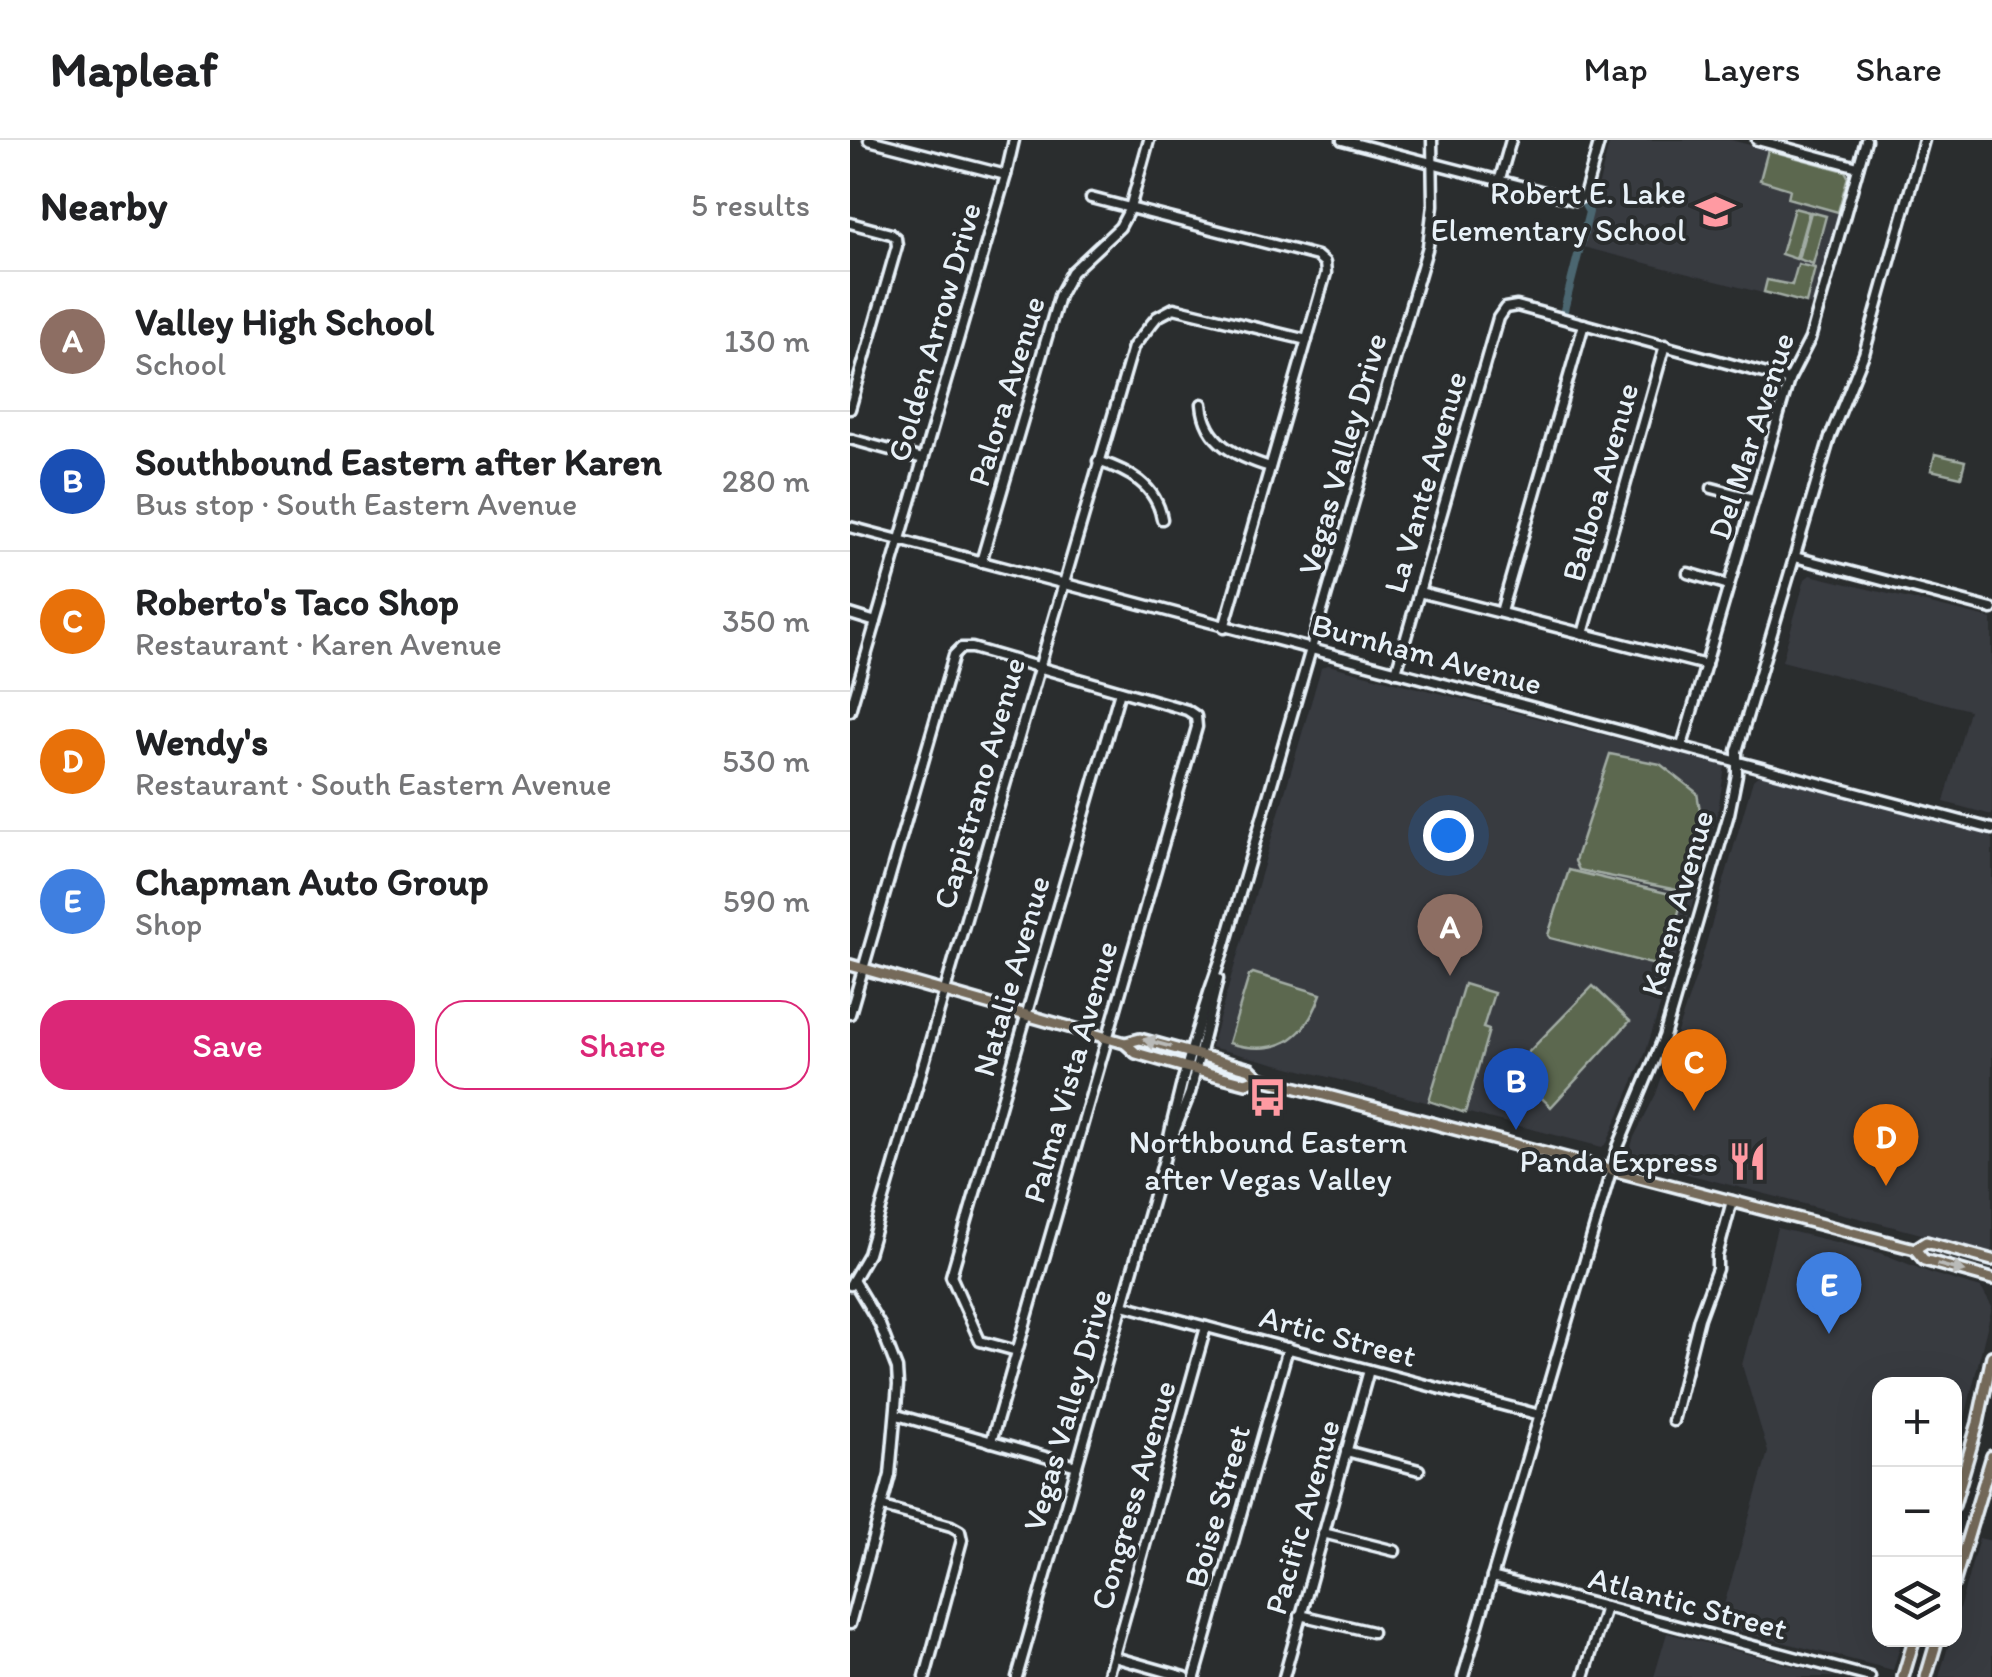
<!DOCTYPE html>
<html lang="en">
<head>
<meta charset="utf-8">
<style>
  :root { --surface:#fff; --page:#f2f2f2; --text:#202124; --muted:#757577; --line:#e0e0e0; --accent:#db2777 }
  body { margin:0; font-family:Itim,sans-serif; background:var(--page); color:var(--text) }
  .controls { position:absolute; right:30px; bottom:30px; display:grid; overflow:hidden; border-radius:20px; box-shadow:0 10px 40px #0002 }
  .controls button { width:90px; height:90px; display:grid; place-items:center; padding:0; border:0; border-bottom:2px solid var(--line); background:var(--surface); color:var(--text); font:50px sans-serif }
  .you { position:absolute; left:598px; top:695px; width:35px; height:35px; margin:-25px; border:8px solid #fff; border-radius:50%; background:#1a73e8; box-shadow:0 0 0 15px #1a73e833 }
  .badge { display:grid; place-items:center; width:65px; height:65px; border-radius:50%; background:var(--accent); color:#fff; font-size:32px; font-weight:700 }
  .pin { position:absolute; translate:-50% -82px; filter:drop-shadow(0 2px 5px #0008) }
  .pin::after { content:''; position:absolute; top:52px; width:35px; height:30px; background:inherit; clip-path:polygon(0 0,100% 0,50% 100%) }
  .list { margin:0; padding:0; list-style:none }
  h2 { display:flex; justify-content:space-between; align-items:center; height:130px; margin:0; padding:0 40px; font-size:42px }
  h2 small { font-size:32px; font-weight:400; color:var(--muted) }
  .list li { display:grid; grid-template-columns:65px 1fr auto; gap:30px; align-items:center; box-sizing:border-box; height:140px; padding:0 40px; border-top:2px solid var(--line) }
  .list b { display:block; font-size:38px; white-space:nowrap }
  .list p { margin:0; font-size:32px; white-space:nowrap; color:var(--muted) }
  .list em { font-size:32px; font-style:normal; color:var(--muted) }
  .actions { display:flex; gap:20px; padding:30px 40px }
  .actions a { flex:1; padding:22px 0; border:2px solid var(--accent); border-radius:30px; text-align:center; font-size:35px; color:var(--accent) }
  .actions .main { background:var(--accent); color:#fff }
  .icon { flex:none; width:55px; height:55px; fill:none; stroke:currentColor; stroke-width:2; stroke-linecap:round; stroke-linejoin:round }
  .map { position:relative; flex:none; width:1142px; height:1537px; overflow:hidden }
  header { display:flex; align-items:center; gap:60px; box-sizing:border-box; height:140px; padding:0 50px; background:var(--surface); border-bottom:2px solid var(--line) }
  header strong { font-size:48px }
  nav { display:flex; gap:55px; margin-inline-start:auto; font-size:35px }
  main { display:flex }
  aside { flex:1; background:var(--surface) }
  .map>svg:first-child { display:block }
  .built { fill:#383a41 }
  .green { fill:#5b6850; stroke:#a2aca4; stroke-width:2.5 }
  .lines { fill:none; stroke-linecap:round; stroke-linejoin:round }
  .canal { stroke:#4c6670; stroke-width:8 }
  .minor-casing { stroke:#e8f1f8; stroke-width:15 }
  .major-casing { stroke:#e8f1f8; stroke-width:16 }
  .minor { stroke:#2a2d2e; stroke-width:8 }
  .major { stroke:#746a5a; stroke-width:9 }
  .oneway { fill:#babbb9 }
  .labels { text-anchor:middle; dominant-baseline:central; stroke-width:8; stroke-linejoin:round; paint-order:stroke }
  .poi-label { font-size:32px; fill:#e8f1f8; stroke:#2a2d2e; text-anchor:end }
  .street-label { font-size:32px; fill:#e8f1f8; stroke:#2a2d2e }
</style>
</head>
<body>
<header>
<strong>Mapleaf</strong>
<nav><a>Map</a><a>Layers</a><a>Share</a></nav>
</header>
<main>
<aside>
<h2>Nearby<small>5 results</small></h2>
<ul class="list">
<li><span class="badge" style="background:#8d6e63">A</span><div><b>Valley High School</b><p>School</p></div><em>130 m</em></li>
<li><span class="badge" style="background:#1a4fb4">B</span><div><b>Southbound Eastern after Karen</b><p>Bus stop · South Eastern Avenue</p></div><em>280 m</em></li>
<li><span class="badge" style="background:#e8710a">C</span><div><b>Roberto's Taco Shop</b><p>Restaurant · Karen Avenue</p></div><em>350 m</em></li>
<li><span class="badge" style="background:#e8710a">D</span><div><b>Wendy's</b><p>Restaurant · South Eastern Avenue</p></div><em>530 m</em></li>
<li><span class="badge" style="background:#3f7fe0">E</span><div><b>Chapman Auto Group</b><p>Shop</p></div><em>590 m</em></li>
</ul>
<div class="actions"><a class="main">Save</a><a>Share</a></div>
</aside>
<div class="map">
<svg width="1142" height="1537" viewBox="0 0 1142 1537">
  <rect width="100%" height="100%" fill="#2a2d2e"/>
  <filter id="ink" filterUnits="userSpaceOnUse"><feTurbulence type="fractalNoise" baseFrequency=".01" numOctaves="2"/><feDisplacementMap in="SourceGraphic" scale="20" xChannelSelector="R" yChannelSelector="G"/><feConvolveMatrix kernelMatrix="1 2 1 2 8 2 1 2 1" color-interpolation-filters="sRGB"/></filter>
  <g filter="url(#ink)">
    <g class="built">
      <polygon points="760,0 881,0 995,30 999,36 963,166 733,107"/>
      <polygon points="960,435 1142,479 1142,675 1094,662 1119,570 932,521 955,439"/>
      <polygon points="478,525 875,626 868,670 842,766 795,914 757,1003 752,1007 361,907 471,528"/>
      <polygon points="910,634 1142,694 1142,1112 794,1023 778,1016 784,997 806,954 849,828 903,640"/>
      <polygon points="927,1088 1031,1113 1083,1134 1131,1148 1142,1167 1105,1318 1104,1244 1030,1244 1030,1500 1052,1500 1043,1530 868,1486 918,1312 892,1225"/>
      <polygon points="1129,1398 1142,1401 1142,1537 1089,1537 1100,1500 1104,1500 1105,1484"/>
      <polygon points="817,1493 986,1537 804,1537"/>
    </g>
    <g class="green">
      <polygon points="918,10 995,31 998,36 988,72 938,58 940,49 910,40"/>
      <polygon points="944,68 959,72 946,119 931,114"/>
      <polygon points="961,72 976,76 963,124 948,119"/>
      <polygon points="948,124 965,128 956,163 914,152 917,140 942,145"/>
      <polygon points="1085,314 1115,321 1111,337 1081,330"/>
      <polygon points="760,614 810,624 847,653 855,699 837,752 729,730 725,721"/>
      <polygon points="719,730 833,757 813,827 700,798 698,795"/>
      <path d="M403 833 471 854C455 901 426 917 379 903L399 836Z"/>
      <polygon points="614,844 644,853 633,888 639,890 615,973 579,961"/>
      <polygon points="743,846 780,881 701,967 662,929"/>
    </g>
    <g class="lines">
      <polyline class="canal" points="714,170 739,72 735,65"/>
      <defs>
        <g id="minor">
          <polyline points="19,0 156,35"/>
          <polyline points="492,0 725,60 734,56 750,0"/>
          <polyline points="907,0 1008,27"/>
          <polyline points="649,42 661,0"/>
          <polyline points="241,58 467,116 475,123 476,133 374,488"/>
          <polyline points="0,83 41,94 46,98 47,106 0,269"/>
          <path d="M352 264C355 304 388 317 420 327"/>
          <polyline points="0,299 73,319"/>
          <path d="M248 321C279 331 306 345 312 379"/>
          <polyline points="862,348 904,359"/>
          <polyline points="0,387 1142,689"/>
          <polyline points="945,417 1142,469"/>
          <polyline points="131,422 209,156 222,132 270,87 280,68 299,0"/>
          <polyline points="838,433 879,445"/>
          <polyline points="569,452 856,525"/>
          <polyline points="651,472 734,184"/>
          <polyline points="0,474 26,482"/>
          <polyline points="733,494 815,205"/>
          <polyline points="546,532 648,178 655,168 667,166 939,240"/>
          <polyline points="0,571 156,35 164,0"/>
          <polyline points="832,606 939,240 960,199 1016,0"/>
          <polyline points="0,874 104,515 111,508 122,508 337,570 346,576 347,587 141,1302"/>
          <polyline points="322,998 340,953 368,839"/>
          <polyline points="0,1145 18,1114 283,207 307,177 324,168 457,200"/>
          <polyline points="273,1165 690,1275"/>
          <polyline points="167,1211 130,1201 101,1136 270,551"/>
          <polyline points="47,1275 227,1326"/>
          <polyline points="823,1281 849,1178 867,1129 867,1116 882,1061"/>
          <polyline points="496,1311 569,1330"/>
          <polyline points="33,1367 101,1386 110,1391 112,1400 75,1537"/>
          <polyline points="473,1393 545,1411"/>
          <polyline points="642,1437 1020,1537"/>
          <polyline points="450,1475 522,1492"/>
          <polyline points="0,1484 40,1335 48,1245 47,1229 30,1185 3,1140"/>
          <polyline points="264,1517 335,1537"/>
          <path d="M167 1537 315 1016C329 946 349 879 373 812L578 106 583 65 582 0"/>
          <polyline points="258,1537 356,1187"/>
          <polyline points="345,1537 438,1208"/>
          <polyline points="434,1537 519,1230"/>
          <polyline points="613,1537 768,1007 814,897 879,674 887,634 887,611 980,297 1014,214 1074,0"/>
          <polyline points="734,1537 755,1467"/>
        </g>
        <g id="major">
          <polyline points="0,825 275,903 286,913 335,927 396,943 409,938"/>
          <polyline points="275,903 290,899 400,929 409,938 1065,1109 1074,1120 1142,1139"/>
          <polyline points="1065,1109 1076,1102 1142,1120"/>
          <polyline points="1104,1365 1128,1283 1142,1216"/>
          <polyline points="1104,1443 1142,1316"/>
          <polyline points="1053,1537 1064,1500"/>
          <polyline points="1076,1537 1087,1500"/>
        </g>
      </defs>
      <use href="#minor" class="minor-casing"/>
      <use href="#major" class="major-casing"/>
      <use href="#minor" class="minor"/>
      <use href="#major" class="major"/>
    </g>
    <defs><path id="oneway-solid" d="M-6-.8H1V-3.2L6.5 0L1 3.2V.8H-6Z" transform="scale(2.5)"/></defs>
    <g class="oneway">
      <use href="#oneway-solid" transform="translate(307 903) rotate(-165)"/>
      <use href="#oneway-solid" transform="translate(1101 1128) rotate(15)"/>
    </g>
  </g>
  <defs>
    <symbol id="school-bare" viewBox="-9 -9 18 18"><path d="M0-5L7-2L0 1L-7-2ZM-4 1L0 2.5L4 1V4Q0 6-4 4Z" fill="#ff9aa2" stroke="#2a2d2e" stroke-width="2.5" paint-order="stroke"/></symbol>
    <symbol id="bus-bare" viewBox="-9 -9 18 18"><path d="M-5-6H5V4H4V6H2V4H-2V6H-4V4H-5ZM-3.5-4V0h7V-4ZM-3.5 1.2v1.5H-2V1.2ZM2 1.2v1.5H3.5V1.2Z" fill="#ff9aa2" stroke="#2a2d2e" stroke-width="2.5" paint-order="stroke"/></symbol>
    <symbol id="restaurant-bare" viewBox="-9 -9 18 18"><path d="M-5-6h1v4h1v-4h1v4h1v-4h1v5L-1.5 .5V6h-2V.5L-5-1ZM5-6V6H3V1.5H1.5Q1.5-4 5-6Z" fill="#ff9aa2" stroke="#2a2d2e" stroke-width="2.5" paint-order="stroke"/></symbol>
  </defs>
  <g fill-rule="evenodd">
    <use href="#school-bare" x="838" y="44" width="55" height="55"/>
    <use href="#bus-bare" x="390" y="930" width="55" height="55"/>
    <use href="#restaurant-bare" x="870" y="994" width="55" height="55"/>
  </g>
  <g class="labels">
    <g class="poi-label">
      <text x="836" y="53">Robert E. Lake<tspan x="836" dy="37">Elementary School</tspan></text>
      <text x="418" y="1002" text-anchor="middle">Northbound Eastern<tspan x="418" dy="37">after Vegas Valley</tspan></text>
      <text x="868" y="1021">Panda Express</text>
    </g>
    <g class="street-label">
      <text transform="translate(84 192) rotate(-74)">Golden Arrow Drive</text>
      <text transform="translate(156 251) rotate(-73)">Palora Avenue</text>
      <text transform="translate(901 296) rotate(-72)">Del Mar Avenue</text>
      <text transform="translate(492 314) rotate(-74)">Vegas Valley Drive</text>
      <text transform="translate(575 342) rotate(-74)">La Vante Avenue</text>
      <text transform="translate(750 342) rotate(-74)">Balboa Avenue</text>
      <text transform="translate(577 514) rotate(15)">Burnham Avenue</text>
      <text transform="translate(129 643) rotate(-74)">Capistrano Avenue</text>
      <text transform="translate(827 763) rotate(-74)">Karen Avenue</text>
      <text transform="translate(161 836) rotate(-74)">Natalie Avenue</text>
      <text transform="translate(220 932) rotate(-74)">Palma Vista Avenue</text>
      <text transform="translate(488 1196) rotate(15)">Artic Street</text>
      <text transform="translate(217 1270) rotate(-74)">Vegas Valley Drive</text>
      <text transform="translate(283 1355) rotate(-74)">Congress Avenue</text>
      <text transform="translate(367 1366) rotate(-74)">Boise Street</text>
      <text transform="translate(452 1377) rotate(-74)">Pacific Avenue</text>
      <text transform="translate(838 1463) rotate(15)">Atlantic Street</text>
    </g>
  </g>
</svg>
<div class="controls">
<button>+</button>
<button>−</button>
<button><svg class="icon" aria-label="layers" viewBox="0 0 24 24"><path d="M12 4l9 5-9 5-9-5zM3 14l9 5 9-5"/></svg></button>
</div>
<div class="you"></div>
<div class="pin badge" style="left:600px;top:836px;background:#8d6e63">A</div>
<div class="pin badge" style="left:666px;top:990px;background:#1a4fb4">B</div>
<div class="pin badge" style="left:844px;top:971px;background:#e8710a">C</div>
<div class="pin badge" style="left:1036px;top:1046px;background:#e8710a">D</div>
<div class="pin badge" style="left:979px;top:1194px;background:#3f7fe0">E</div>
</div>
</main>
</body>
</html>
